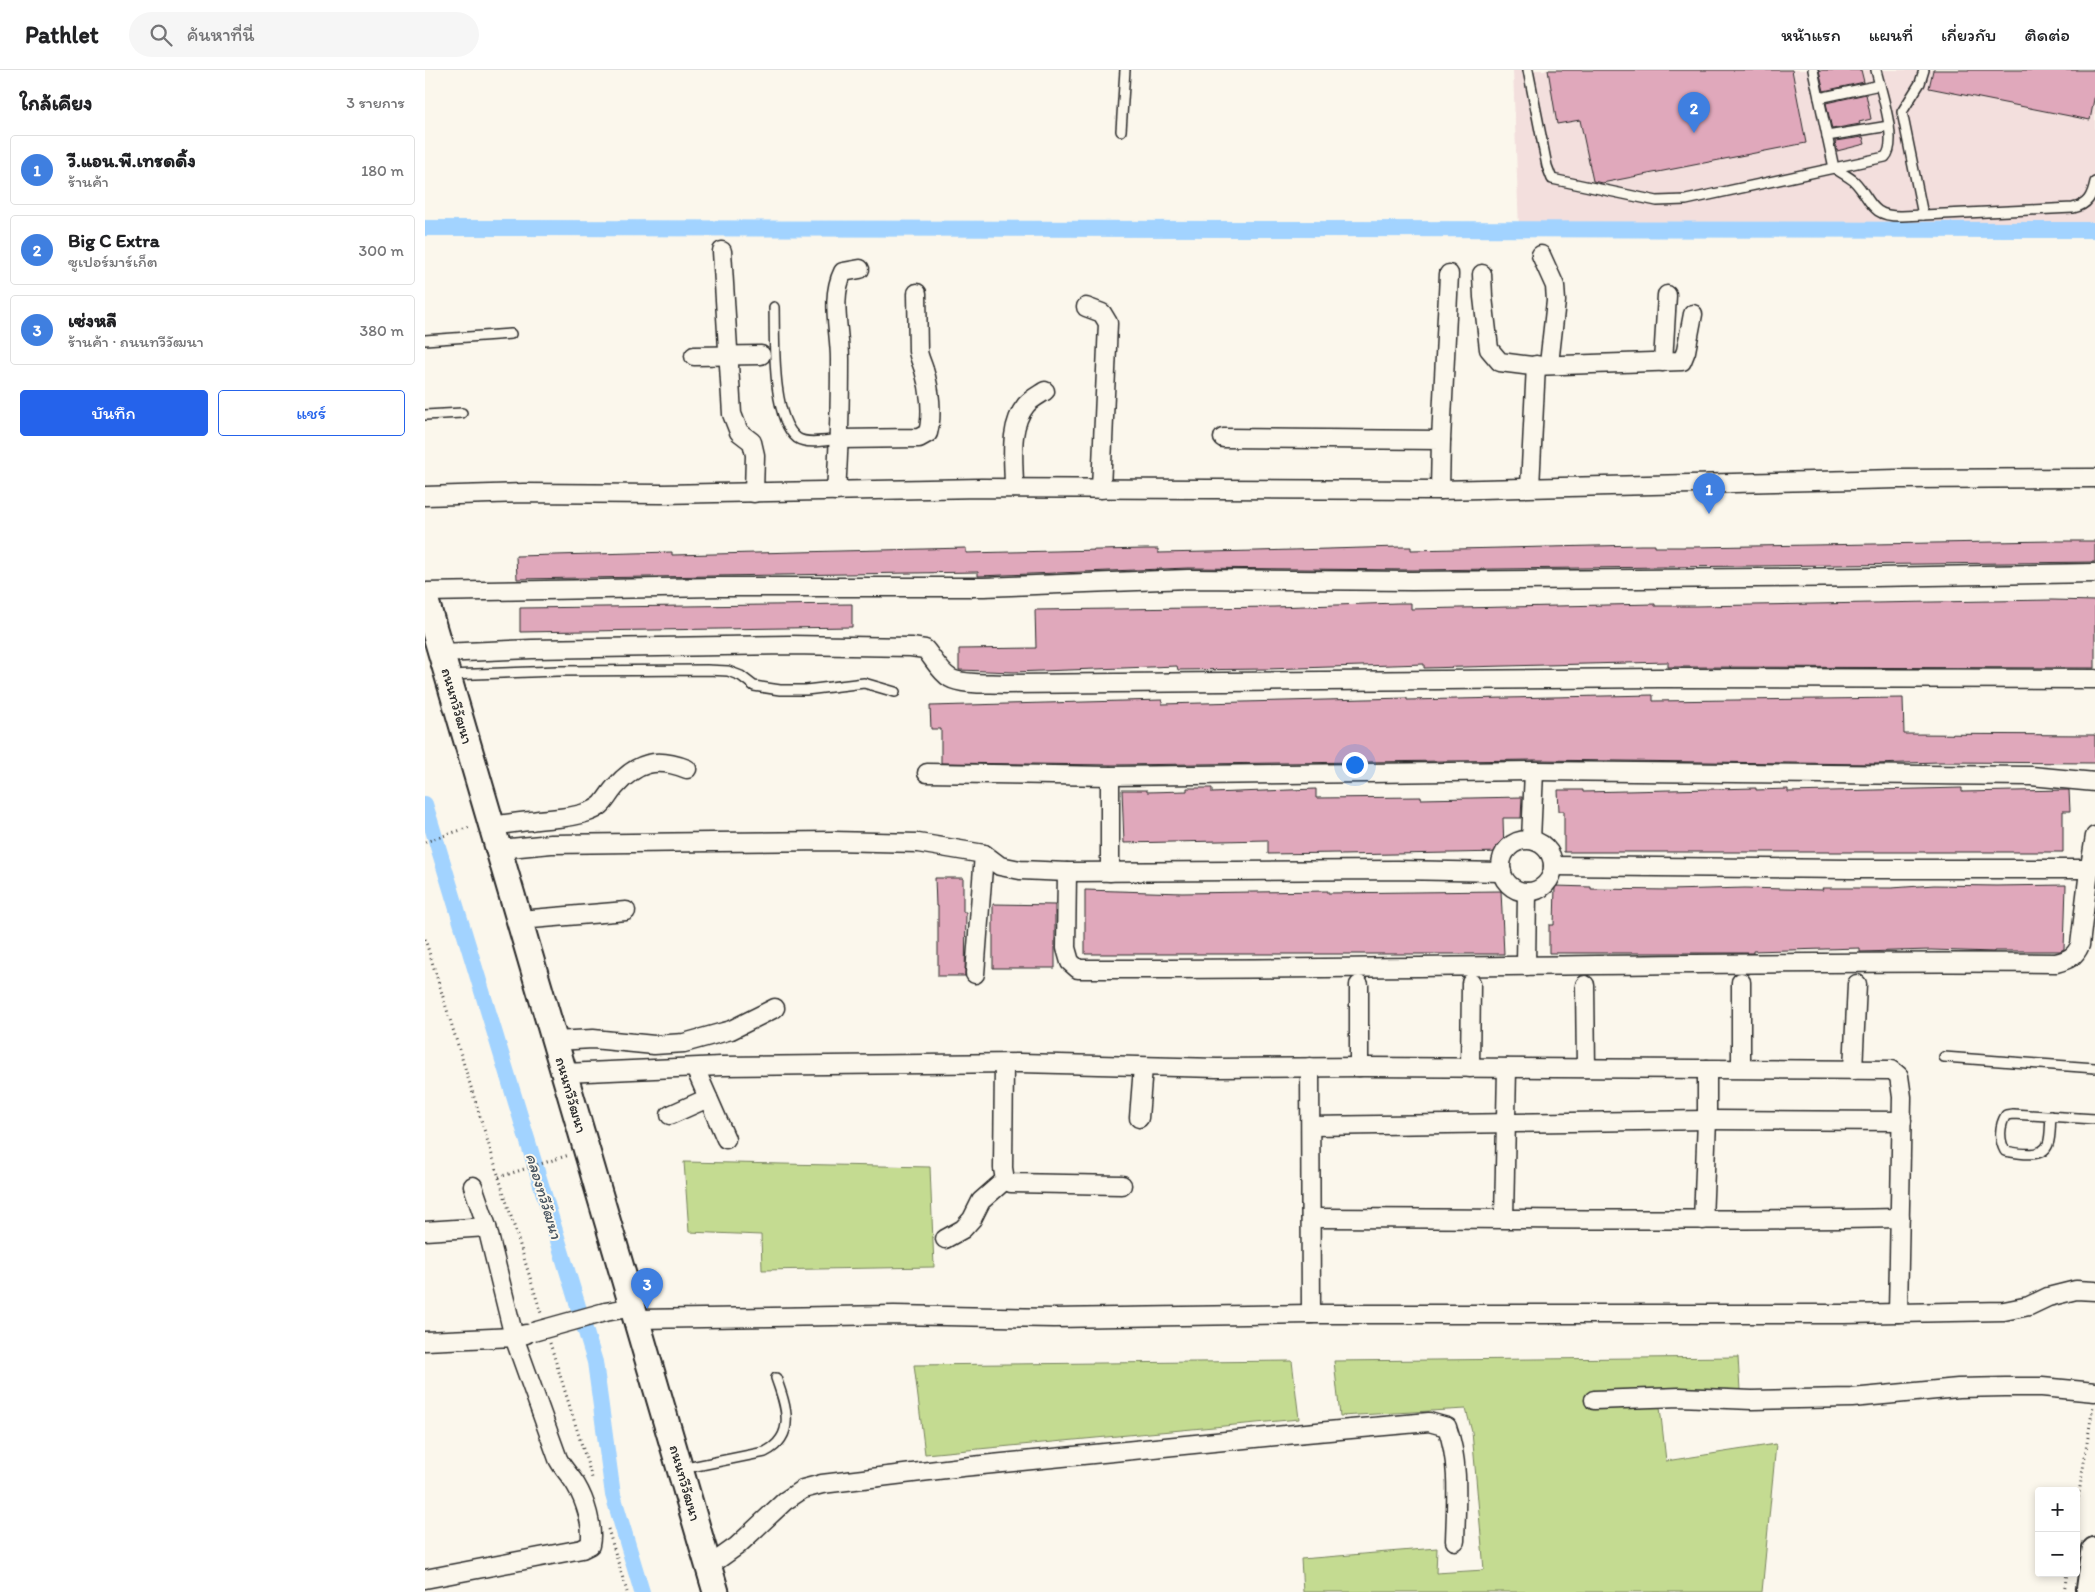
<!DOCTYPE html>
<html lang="th">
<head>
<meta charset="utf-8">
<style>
  :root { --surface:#fff; --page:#f6f6f6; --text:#202124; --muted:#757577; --line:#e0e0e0; --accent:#2563eb }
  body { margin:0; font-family:Itim,"Playpen Sans Thai",sans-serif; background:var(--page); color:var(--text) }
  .controls { position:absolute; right:15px; bottom:15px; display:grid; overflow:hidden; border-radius:5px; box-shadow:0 2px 8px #0003 }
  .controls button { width:45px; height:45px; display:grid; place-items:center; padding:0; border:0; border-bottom:1px solid var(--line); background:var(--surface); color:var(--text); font:25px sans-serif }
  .you { position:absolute; left:929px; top:694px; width:18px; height:18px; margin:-12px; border:4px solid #fff; border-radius:50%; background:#1a73e8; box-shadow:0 0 0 8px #1a73e833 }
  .badge { display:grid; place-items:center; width:32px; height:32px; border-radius:50%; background:var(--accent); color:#fff; font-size:16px; font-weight:700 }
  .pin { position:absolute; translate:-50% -41px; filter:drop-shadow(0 1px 2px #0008) }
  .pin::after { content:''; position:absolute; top:26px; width:18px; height:15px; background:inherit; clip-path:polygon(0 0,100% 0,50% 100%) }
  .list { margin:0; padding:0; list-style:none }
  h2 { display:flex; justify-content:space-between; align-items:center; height:65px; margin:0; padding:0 20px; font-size:21px }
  h2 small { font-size:16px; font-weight:400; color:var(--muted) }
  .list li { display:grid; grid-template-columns:32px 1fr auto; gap:15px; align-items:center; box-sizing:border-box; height:70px; margin:0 10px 10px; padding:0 10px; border:1px solid var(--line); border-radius:5px }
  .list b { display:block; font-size:19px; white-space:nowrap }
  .list p { margin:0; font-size:16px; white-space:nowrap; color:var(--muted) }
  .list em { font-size:16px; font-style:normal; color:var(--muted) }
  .actions { display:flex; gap:10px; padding:15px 20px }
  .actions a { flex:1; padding:11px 0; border:1px solid var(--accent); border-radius:5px; text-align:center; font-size:18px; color:var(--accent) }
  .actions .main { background:var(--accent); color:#fff }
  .icon { flex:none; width:28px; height:28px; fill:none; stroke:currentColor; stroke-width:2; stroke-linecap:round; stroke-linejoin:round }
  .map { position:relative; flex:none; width:1670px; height:1522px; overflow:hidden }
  header { display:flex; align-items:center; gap:30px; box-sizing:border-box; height:70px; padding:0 25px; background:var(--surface); border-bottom:1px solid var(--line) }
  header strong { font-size:24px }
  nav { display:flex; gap:28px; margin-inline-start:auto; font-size:18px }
  .search { width:350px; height:45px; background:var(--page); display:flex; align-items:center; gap:12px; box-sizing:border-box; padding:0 18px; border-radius:28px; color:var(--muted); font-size:19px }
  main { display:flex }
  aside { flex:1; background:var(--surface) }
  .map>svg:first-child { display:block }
  .built { fill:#f3dfdd }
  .green { fill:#c4db91; stroke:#78835e }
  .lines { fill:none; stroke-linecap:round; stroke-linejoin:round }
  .canal { stroke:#a2d3ff; stroke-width:16 }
  .building { fill:#e0a8bb; stroke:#2b2b2b }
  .service-casing { stroke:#2b2b2b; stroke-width:12 }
  .minor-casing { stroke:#2b2b2b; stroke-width:21 }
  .secondary-casing { stroke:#2b2b2b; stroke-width:29 }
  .path { stroke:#2b2b2b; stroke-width:3; stroke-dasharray:1 4; stroke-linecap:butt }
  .service { stroke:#fbf7ec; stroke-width:9 }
  .minor { stroke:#fbf7ec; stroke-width:18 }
  .secondary { stroke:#fbf7ec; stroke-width:25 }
  .minor-bridge-casing { stroke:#2b2b2b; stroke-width:21; stroke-linecap:butt }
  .minor-bridge { stroke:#fbf7ec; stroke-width:18 }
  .labels { text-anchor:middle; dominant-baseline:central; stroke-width:4; stroke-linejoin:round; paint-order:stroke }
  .street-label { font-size:15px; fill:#2b2b2b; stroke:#fbf7ec }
  .water-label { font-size:16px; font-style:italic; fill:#495560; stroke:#fbf7ec }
</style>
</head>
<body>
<header>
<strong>Pathlet</strong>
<div class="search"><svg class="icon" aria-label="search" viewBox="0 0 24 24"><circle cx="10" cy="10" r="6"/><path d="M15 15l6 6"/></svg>ค้นหาที่นี่</div>
<nav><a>หน้าแรก</a><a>แผนที่</a><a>เกี่ยวกับ</a><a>ติดต่อ</a></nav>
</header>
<main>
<aside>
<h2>ใกล้เคียง<small>3 รายการ</small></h2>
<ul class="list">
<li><span class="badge" style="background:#3f7fe0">1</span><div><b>วี.แอน.พี.เทรดดิ้ง</b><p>ร้านค้า</p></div><em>180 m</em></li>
<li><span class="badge" style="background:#3f7fe0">2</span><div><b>Big C Extra</b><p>ซูเปอร์มาร์เก็ต</p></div><em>300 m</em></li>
<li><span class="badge" style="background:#3f7fe0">3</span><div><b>เซ่งหลี</b><p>ร้านค้า · ถนนทวีวัฒนา</p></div><em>380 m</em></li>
</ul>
<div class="actions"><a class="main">บันทึก</a><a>แชร์</a></div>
</aside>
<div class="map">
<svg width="1670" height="1522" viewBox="0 0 1670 1522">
  <rect width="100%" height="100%" fill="#fbf7ec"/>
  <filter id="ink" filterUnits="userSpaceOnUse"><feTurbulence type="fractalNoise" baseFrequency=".02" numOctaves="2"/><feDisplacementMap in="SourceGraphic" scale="10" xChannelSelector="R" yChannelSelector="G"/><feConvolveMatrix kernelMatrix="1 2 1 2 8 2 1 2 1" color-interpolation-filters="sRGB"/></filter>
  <g filter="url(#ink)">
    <polygon class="built" points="1088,0 1670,0 1670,156 1471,165 1094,160"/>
    <g class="green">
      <polygon points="259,1092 505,1097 509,1197 337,1200 336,1165 264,1162"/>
      <polygon points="1313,1287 1315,1320 1235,1337 1241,1391 1351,1374 1337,1522 878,1522 876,1489 1012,1478 1011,1503 1059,1500 1047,1362 1041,1339 915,1346 909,1291"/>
      <polygon points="867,1291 874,1349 500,1384 489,1295"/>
    </g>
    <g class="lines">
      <g class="canal">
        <polyline points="0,158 1670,160"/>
        <polyline points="0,734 170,1292 188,1425 217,1522"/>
      </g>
    </g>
    <g class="building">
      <polygon points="1123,0 1367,0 1381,73 1177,113 1168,111 1155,50 1132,54"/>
      <polygon points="1394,0 1436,0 1439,12 1399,21"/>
      <polygon points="1508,0 1670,0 1670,24 1665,50 1504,18"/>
      <polygon points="1441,24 1446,49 1434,52 1435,54 1407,59 1401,33"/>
      <polygon points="1438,67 1440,74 1412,81 1410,71"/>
      <polygon points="1629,471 1670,471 1670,492 987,500 763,498 553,506 553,502 92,509 91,486 247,482 247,485 541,478 541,483 720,479 733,479 733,483 832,481 974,477 986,477 986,480 1216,475 1230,475 1230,477 1268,477"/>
      <polygon points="1627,530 1670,531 1670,598 1243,597 1243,592 999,598 999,594 842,599 753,600 752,596 589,602 534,600 534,579 611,578 610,540 849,537 973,533 986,533 986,539 1230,534 1230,536 1270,536"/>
      <polygon points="427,534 427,557 95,562 95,538"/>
      <polygon points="1228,625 1228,631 1478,628 1479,664 1670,665 1670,693 1515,692 1449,694 1109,690 690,695 516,693 516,659 506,659 505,636 737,630 737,634 982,628 982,630"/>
      <polygon points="762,718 787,718 787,723 891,719 891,728 996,727 996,729 1097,727 1096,748 1078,748 1079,782 915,785 914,783 843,784 843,770 699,773 697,720 722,720 722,722 762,721"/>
      <polygon points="1331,718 1331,720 1363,719 1363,722 1537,718 1537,722 1642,720 1644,720 1645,741 1638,741 1638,782 1139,782 1139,741 1134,741 1133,720 1158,720 1158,722"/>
      <polygon points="510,808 538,808 538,842 541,842 540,906 513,906 513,836 511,836"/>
      <polygon points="1509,815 1571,816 1641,815 1639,879 1635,881 1569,881 1569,882 1506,880 1435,882 1435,878 1328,881 1328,883 1124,883 1124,855 1129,855 1130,816 1166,817 1166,819 1245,820 1320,818 1398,820 1397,818 1467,818"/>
      <polygon points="660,820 757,823 903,821 903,823 1076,821 1079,884 660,884"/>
      <polygon points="568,834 630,835 630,898 568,898"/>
    </g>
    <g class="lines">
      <defs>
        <g id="service">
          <path d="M1103 0 1122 96 1127 109 1232 131 1261 130 1460 87C1474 73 1455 18 1451 0"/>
          <path d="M1388 0 1409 98C1415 102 1423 106 1429 111 1447 129 1444 147 1477 146L1648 138C1663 135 1667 126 1670 112"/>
          <polyline points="1394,28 1455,15"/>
          <polyline points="696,61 700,0"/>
          <polyline points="1402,66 1464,56"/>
          <polyline points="1498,145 1477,42 1495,13 1499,0"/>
          <path d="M349 237C350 269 346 347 372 368 382 375 403 370 414 369"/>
          <polyline points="0,270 86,264"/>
          <polyline points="0,345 37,343"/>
          <polyline points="24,605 133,601 282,600 303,601 316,606 329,616 355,620 381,620 439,613 470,622"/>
          <polyline points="1519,987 1670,998"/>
          <path d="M1626 1046C1625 1054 1626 1066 1623 1074 1618 1089 1592 1083 1580 1081 1574 1070 1574 1056 1581 1045L1588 1044 1670 1049"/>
          <path d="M256 1399 340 1382C372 1366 361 1336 351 1308"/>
        </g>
        <g id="minor">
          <polyline points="297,181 307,344 314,362 327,372 330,385 329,423"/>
          <polyline points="1116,185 1130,216 1131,231 1124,294"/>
          <polyline points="1057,204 1058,227 1064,279 1075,292 1107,296 1257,291 1261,281 1268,244"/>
          <polyline points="661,237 677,243 683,253 676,419"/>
          <polyline points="269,286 336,285"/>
          <polyline points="1238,292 1242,225"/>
          <polyline points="798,368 1016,370 1015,420"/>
          <path d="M414 369 494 368 503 363C508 344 505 319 499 300 497 293 494 288 493 281L492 223"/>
          <polyline points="1016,370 1024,204"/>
          <polyline points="1105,417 1111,295"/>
          <path d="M589 418C589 391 583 357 601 335 606 329 614 325 620 321"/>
          <path d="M411 421C414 377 415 333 415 289 415 261 405 228 418 202L435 199"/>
          <polyline points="0,426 98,423 236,424 556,418 1015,420 1473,409 1670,408"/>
          <polyline points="0,522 293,517 559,517 763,509 987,511 1450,507 1670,503"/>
          <path d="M16 583 107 579 364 575 486 577 500 579C508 588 515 602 525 608 537 615 565 613 580 614L1234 608 1670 609"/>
          <polyline points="502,703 685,706 1109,701 1606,706 1670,712"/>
          <polyline points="685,706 685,802"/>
          <path d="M68 756C80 754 93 752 106 751 125 748 144 749 163 742 180 736 179 730 190 717 212 692 231 687 262 699"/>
          <polyline points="1106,770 1109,701"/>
          <circle cx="1102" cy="796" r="26"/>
          <polyline points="74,779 126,774 288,772 408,771 493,773 559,784 575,796 595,800 642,802 972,800 1077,802"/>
          <polyline points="1128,796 1426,799 1664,799"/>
          <path d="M642 802 641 878 645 892 653 899C979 900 1305 890 1631 893 1643 890 1650 887 1655 875L1663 809 1670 766"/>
          <polyline points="95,850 201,841"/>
          <polyline points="1101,896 1102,822"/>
          <polyline points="550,904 559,784"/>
          <polyline points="934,915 934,997"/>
          <polyline points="1160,915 1161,998"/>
          <polyline points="130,971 168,969 229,975 259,973 306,960 350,938"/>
          <polyline points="579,994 578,1098 580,1110 586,1113 697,1115"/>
          <polyline points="885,997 886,1244"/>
          <polyline points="270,998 301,1069"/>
          <polyline points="1045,998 1046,913"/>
          <polyline points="1316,998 1316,912"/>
          <polyline points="1428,1000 1432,914"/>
          <polyline points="140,1003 296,996 595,993 792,998 939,997 1467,1000 1474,1006 1477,1027 1473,1243"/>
          <polyline points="245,1045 283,1028"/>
          <polyline points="714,1048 718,997"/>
          <polyline points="886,1056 1282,1050 1477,1051"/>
          <polyline points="48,1116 62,1157 89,1267 101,1264"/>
          <path d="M886 1148C1083 1148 1279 1152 1475 1148"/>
          <polyline points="1079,1148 1082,998"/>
          <polyline points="1278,1150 1282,1050 1282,999"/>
          <polyline points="0,1161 62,1157"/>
          <polyline points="520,1169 538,1159 547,1149 556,1131 580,1110"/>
          <polyline points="180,1242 209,1237"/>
          <polyline points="212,1249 469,1245 629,1248 886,1244 1420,1244 1579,1241 1604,1236 1623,1227 1651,1220 1670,1221"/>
          <path d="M0 1271 89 1267 133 1389C138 1399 145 1405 151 1415 160 1430 169 1457 165 1475L157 1479 0 1509"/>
          <polyline points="1169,1330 1255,1327 1327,1330 1427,1328 1533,1318 1580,1317 1617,1317 1670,1322"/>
          <path d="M284 1496 312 1476 360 1431 378 1419 397 1414 537 1397 881 1363 1004 1352 1022 1357C1035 1393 1031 1433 1030 1471"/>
        </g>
        <g id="secondary">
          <polyline points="0,528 291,1522"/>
          <polyline points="1664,1522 1670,1480"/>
        </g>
      </defs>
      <use href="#service" class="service-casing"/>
      <use href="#minor" class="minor-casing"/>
      <use href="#secondary" class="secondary-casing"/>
      <g class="path">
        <polyline points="0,772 45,757"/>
        <polyline points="0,869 116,1243"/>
        <polyline points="74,1107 144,1085"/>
        <polyline points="125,1273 167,1408"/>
        <polyline points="1651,1442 1668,1336"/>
        <polyline points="183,1459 202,1522"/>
        <polyline points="1639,1522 1642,1503"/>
      </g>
      <use href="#service" class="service"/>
      <use href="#minor" class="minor"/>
      <use href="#secondary" class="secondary"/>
      <defs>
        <polyline id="minor-bridge" points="108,1262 180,1242"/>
      </defs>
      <use href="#minor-bridge" class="minor-bridge-casing"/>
      <use href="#minor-bridge" class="minor-bridge"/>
    </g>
  </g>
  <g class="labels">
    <g class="street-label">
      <text transform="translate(32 636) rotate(74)">ถนนทวีวัฒนา</text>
      <text transform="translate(146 1025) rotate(74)">ถนนทวีวัฒนา</text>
      <text transform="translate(260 1413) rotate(74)">ถนนทวีวัฒนา</text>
    </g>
    <g class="water-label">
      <text transform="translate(119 1126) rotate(73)">คลองทวีวัฒนา</text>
    </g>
  </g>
</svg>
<div class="controls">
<button>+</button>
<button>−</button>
</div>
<div class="you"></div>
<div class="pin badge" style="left:1284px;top:444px;background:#3f7fe0">1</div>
<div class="pin badge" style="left:1269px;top:63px;background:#3f7fe0">2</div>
<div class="pin badge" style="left:222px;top:1239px;background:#3f7fe0">3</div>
</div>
</main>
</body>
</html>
